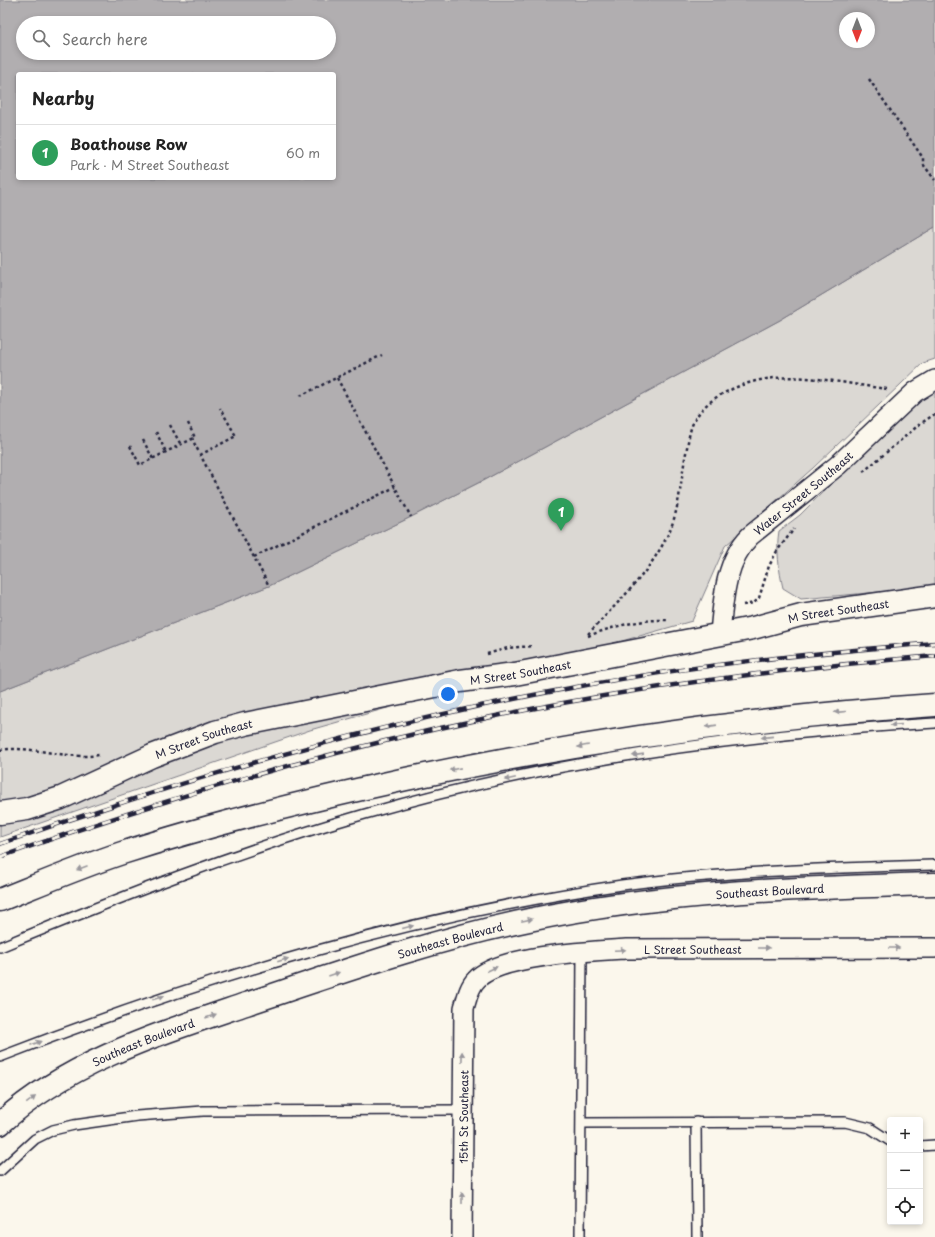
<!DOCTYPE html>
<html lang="en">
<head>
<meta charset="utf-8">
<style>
  :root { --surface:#fff; --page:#f2f2f2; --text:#222; --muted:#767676; --line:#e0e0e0; --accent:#1a73e8 }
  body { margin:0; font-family:"Playpen Sans",sans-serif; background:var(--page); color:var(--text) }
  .controls { position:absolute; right:12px; bottom:12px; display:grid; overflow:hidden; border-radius:4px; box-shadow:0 2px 6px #0003 }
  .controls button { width:36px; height:36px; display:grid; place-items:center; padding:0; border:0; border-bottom:1px solid var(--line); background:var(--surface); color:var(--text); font:20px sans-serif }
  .compass { position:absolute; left:839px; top:12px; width:36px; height:36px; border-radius:50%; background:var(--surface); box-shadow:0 2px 6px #0003; rotate:180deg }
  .you { position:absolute; left:448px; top:694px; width:14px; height:14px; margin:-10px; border:3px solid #fff; border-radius:50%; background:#1a73e8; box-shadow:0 0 0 6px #1a73e833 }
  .badge { display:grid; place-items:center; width:26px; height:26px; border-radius:50%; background:var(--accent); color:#fff; font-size:13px; font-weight:700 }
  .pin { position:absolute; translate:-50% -33px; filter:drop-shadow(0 1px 2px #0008) }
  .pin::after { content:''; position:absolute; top:21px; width:14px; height:12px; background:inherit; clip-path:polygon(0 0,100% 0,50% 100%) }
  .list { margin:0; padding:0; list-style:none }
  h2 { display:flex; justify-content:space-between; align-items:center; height:52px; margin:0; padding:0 16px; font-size:17px }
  h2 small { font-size:13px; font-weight:400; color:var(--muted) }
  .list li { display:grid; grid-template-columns:26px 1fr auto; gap:12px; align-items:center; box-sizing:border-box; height:56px; padding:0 16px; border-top:1px solid var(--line) }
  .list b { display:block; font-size:15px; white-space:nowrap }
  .list p { margin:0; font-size:13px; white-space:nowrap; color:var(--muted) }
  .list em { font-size:13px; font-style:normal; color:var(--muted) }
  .icon { flex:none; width:22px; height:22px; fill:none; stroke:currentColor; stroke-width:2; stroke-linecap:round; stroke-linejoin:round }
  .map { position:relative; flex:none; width:935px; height:1237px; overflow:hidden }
  .search { position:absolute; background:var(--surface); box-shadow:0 2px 6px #0003; left:16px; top:16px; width:320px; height:44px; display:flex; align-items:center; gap:10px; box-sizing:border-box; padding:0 14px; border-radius:22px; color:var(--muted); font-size:15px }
  .panel { position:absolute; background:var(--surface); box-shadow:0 2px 6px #0003; left:16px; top:72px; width:320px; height:108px; border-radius:4px }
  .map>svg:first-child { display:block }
  .green { fill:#dbd8d3; stroke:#7e7d87 }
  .water { fill:#b1aeb0; stroke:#787681; fill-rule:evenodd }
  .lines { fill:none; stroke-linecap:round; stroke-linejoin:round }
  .lane-casing { stroke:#22223b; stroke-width:12 }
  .street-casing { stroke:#22223b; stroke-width:22 }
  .secondary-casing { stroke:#22223b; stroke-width:25 }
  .primary-casing { stroke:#22223b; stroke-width:25 }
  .path { stroke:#22223b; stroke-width:2.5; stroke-dasharray:3 3; stroke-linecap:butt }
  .lane { stroke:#fbf7ec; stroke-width:9 }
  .street { stroke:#fbf7ec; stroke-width:19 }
  .secondary { stroke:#fbf7ec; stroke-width:22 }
  .primary { stroke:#fbf7ec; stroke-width:22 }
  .rail-casing { stroke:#22223b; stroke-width:4.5 }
  .rail { stroke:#fbf7ec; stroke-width:3; stroke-dasharray:9; stroke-linecap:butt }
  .oneway { fill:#99979c }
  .labels { text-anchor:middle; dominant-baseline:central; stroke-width:3; stroke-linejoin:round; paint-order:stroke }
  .street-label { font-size:11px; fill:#22223b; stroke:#fbf7ec }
</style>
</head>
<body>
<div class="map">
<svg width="935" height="1237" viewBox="0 0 935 1237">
  <rect width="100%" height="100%" fill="#fbf7ec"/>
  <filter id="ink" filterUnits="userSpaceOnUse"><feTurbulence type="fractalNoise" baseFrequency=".025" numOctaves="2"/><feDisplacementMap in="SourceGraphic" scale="8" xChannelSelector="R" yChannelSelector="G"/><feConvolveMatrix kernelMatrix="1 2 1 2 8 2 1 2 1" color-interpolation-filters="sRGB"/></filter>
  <g filter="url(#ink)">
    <g class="green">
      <polygon points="935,227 935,359 923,363 813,468 725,546 692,621 310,730 0,837 0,691 269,586 411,517 484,480 780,320"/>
      <path d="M935 387V587L801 599 783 588C779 571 776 548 779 531L800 515 911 403Z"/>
    </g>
    <path class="water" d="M0 0H935V227L780 320 484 480 411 517 269 586 0 691ZM845 18H869V42H845ZM23 23H329V53H23ZM18 74H334V178H18Z"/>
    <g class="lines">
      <defs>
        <g id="lane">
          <path d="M0 947C120 897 240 850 365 814 550 760 743 734 935 723"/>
          <path d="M0 1057C201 979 408 916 622 885 725 871 831 868 935 865"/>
          <polyline points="696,1122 697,1237"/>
          <polyline points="582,1123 845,1122 870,1128 890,1141"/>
          <polyline points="920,1146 935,1145"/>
          <polyline points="0,1171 35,1139 53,1130 74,1125 137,1116 203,1111 462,1110"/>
          <polyline points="580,1237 582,952"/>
        </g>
        <g id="street">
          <path id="s1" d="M720 634C723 601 725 561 750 536L838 465 915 392 935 380"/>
          <path id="s2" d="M462 1237 464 1008C467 998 469 987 476 980 498 955 593 951 626 949L935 948"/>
        </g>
        <g id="secondary">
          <path id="s3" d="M0 813 27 809 61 798 152 756 215 732 245 724 460 681 515 674 753 628 801 615 935 596"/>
        </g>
        <g id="primary">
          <path d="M0 900C40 884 80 867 122 853 215 823 310 800 406 779 580 742 757 717 935 705"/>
          <path id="s4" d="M0 1124C67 1062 161 1033 246 1004 339 973 432 940 529 920 662 892 799 888 935 884"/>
        </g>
      </defs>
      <use href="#lane" class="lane-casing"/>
      <use href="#street" class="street-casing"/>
      <use href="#secondary" class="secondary-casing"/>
      <use href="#primary" class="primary-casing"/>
      <g class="path">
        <polyline points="869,79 923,158 923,164 935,180"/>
        <polyline points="337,378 411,517"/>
        <polyline points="300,396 382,355"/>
        <polyline points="188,423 195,438 192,439"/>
        <polyline points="170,425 181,445"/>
        <polyline points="156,432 166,452"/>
        <polyline points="143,440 153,459"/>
        <polyline points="130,446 140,465 192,439 269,586"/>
        <polyline points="200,455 236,436 220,408"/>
        <polyline points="863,472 920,424 935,414"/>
        <polyline points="254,557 395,487"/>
        <polyline points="743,605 754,603 759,598 769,566 777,551 794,529"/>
        <path d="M588 634C618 602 652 571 670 530 680 506 681 478 686 453 688 443 689 432 693 423 700 408 713 398 728 391 780 365 834 383 888 389"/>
        <path d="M588 636C615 626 640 619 669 620"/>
        <polyline points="487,654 508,648 533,646"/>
        <path d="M0 750C33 745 66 760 99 755"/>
      </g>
      <use href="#lane" class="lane"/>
      <use href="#street" class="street"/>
      <use href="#secondary" class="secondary"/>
      <use href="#primary" class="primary"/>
      <defs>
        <g id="rail">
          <path d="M0 844C186 778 377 723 571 688 692 665 813 653 935 643"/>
          <path d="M0 857C162 799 327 751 496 716 641 686 788 668 935 656"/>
        </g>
      </defs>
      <use href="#rail" class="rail-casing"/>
      <use href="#rail" class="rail"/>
    </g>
    <defs><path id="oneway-solid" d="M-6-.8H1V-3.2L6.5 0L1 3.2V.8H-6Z"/></defs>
    <g class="oneway">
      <use href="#oneway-solid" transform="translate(840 712) rotate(175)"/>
      <use href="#oneway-solid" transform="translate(896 725) rotate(176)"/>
      <use href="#oneway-solid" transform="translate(711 726) rotate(172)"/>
      <use href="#oneway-solid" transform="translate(767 737) rotate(174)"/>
      <use href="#oneway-solid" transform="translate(583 746) rotate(170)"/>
      <use href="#oneway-solid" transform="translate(638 755) rotate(172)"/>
      <use href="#oneway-solid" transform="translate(455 769) rotate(169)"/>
      <use href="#oneway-solid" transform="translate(510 779) rotate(168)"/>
      <use href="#oneway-solid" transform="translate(82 868) rotate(159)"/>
      <use href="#oneway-solid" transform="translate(527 920) rotate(-12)"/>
      <use href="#oneway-solid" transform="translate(408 927) rotate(-14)"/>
      <use href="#oneway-solid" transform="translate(764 948)"/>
      <use href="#oneway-solid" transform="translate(894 948)"/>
      <use href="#oneway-solid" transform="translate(620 950) rotate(-3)"/>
      <use href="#oneway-solid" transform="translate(283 960) rotate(-16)"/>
      <use href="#oneway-solid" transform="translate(492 969) rotate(-25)"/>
      <use href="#oneway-solid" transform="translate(334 974) rotate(-19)"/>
      <use href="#oneway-solid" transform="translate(158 998) rotate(-18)"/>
      <use href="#oneway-solid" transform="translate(211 1016) rotate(-20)"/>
      <use href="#oneway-solid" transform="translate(36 1043) rotate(-21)"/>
      <use href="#oneway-solid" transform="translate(462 1057) rotate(-89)"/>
      <use href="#oneway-solid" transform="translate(31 1100) rotate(-37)"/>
      <use href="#oneway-solid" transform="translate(462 1198) rotate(-90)"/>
    </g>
  </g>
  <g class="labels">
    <g class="street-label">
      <text stroke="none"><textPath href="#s1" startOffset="173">Water Street Southeast</textPath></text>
      <text stroke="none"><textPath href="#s3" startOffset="866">M Street Southeast</textPath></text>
      <text stroke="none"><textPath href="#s3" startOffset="542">M Street Southeast</textPath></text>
      <text stroke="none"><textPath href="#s3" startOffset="218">M Street Southeast</textPath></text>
      <text stroke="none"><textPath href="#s4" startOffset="814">Southeast Boulevard</textPath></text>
      <text stroke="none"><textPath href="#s4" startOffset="490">Southeast Boulevard</textPath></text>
      <text stroke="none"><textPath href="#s2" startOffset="482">L Street Southeast</textPath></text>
      <text stroke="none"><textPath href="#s4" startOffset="166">Southeast Boulevard</textPath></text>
      <text stroke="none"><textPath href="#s2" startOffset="120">15th St Southeast</textPath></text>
    </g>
  </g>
</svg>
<div class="controls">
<button>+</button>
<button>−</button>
<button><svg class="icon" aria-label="locate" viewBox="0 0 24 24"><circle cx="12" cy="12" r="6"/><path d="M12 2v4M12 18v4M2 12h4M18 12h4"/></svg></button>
</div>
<svg class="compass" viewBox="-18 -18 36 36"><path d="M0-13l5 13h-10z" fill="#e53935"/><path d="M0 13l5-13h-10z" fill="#767676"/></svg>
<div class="you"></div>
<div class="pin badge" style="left:561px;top:531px;background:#2e9e5b">1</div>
<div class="search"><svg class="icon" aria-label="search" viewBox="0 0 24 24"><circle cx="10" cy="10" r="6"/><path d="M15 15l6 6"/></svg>Search here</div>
<section class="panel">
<h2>Nearby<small></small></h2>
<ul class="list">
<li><span class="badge" style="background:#2e9e5b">1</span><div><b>Boathouse Row</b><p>Park · M Street Southeast</p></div><em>60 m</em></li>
</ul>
</section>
</div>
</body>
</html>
